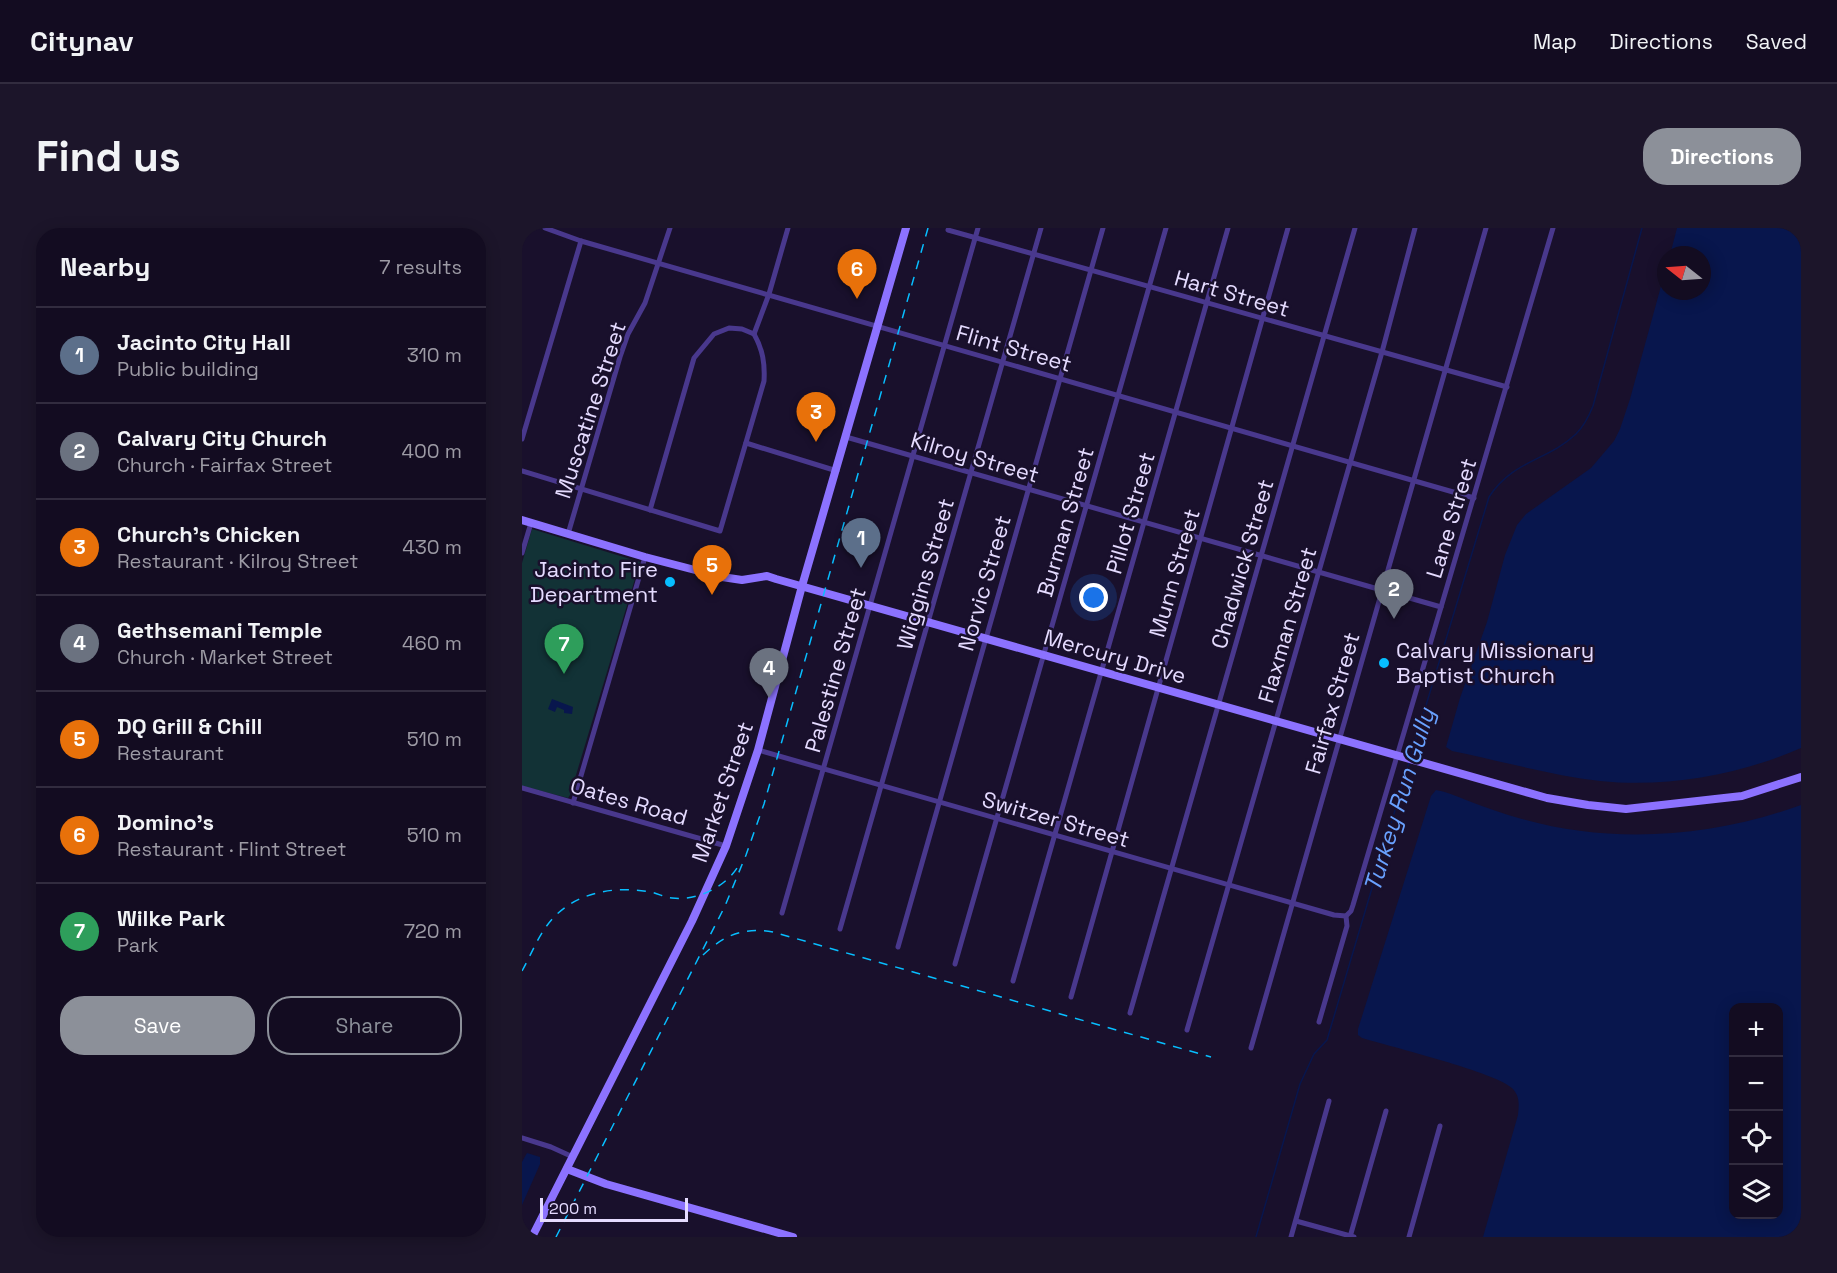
<!DOCTYPE html>
<html lang="en">
<head>
<meta charset="utf-8">
<style>
  :root { --surface:#130c21; --page:#1c152a; --text:#f1f3f6; --muted:#9d9ba5; --line:#322c3f; --accent:#8c9099 }
  body { margin:0; font-family:"Space Grotesk",sans-serif; background:var(--page); color:var(--text) }
  .controls { position:absolute; right:18px; bottom:18px; display:grid; overflow:hidden; border-radius:12px; box-shadow:0 3px 15px #0003 }
  .controls button { width:54px; height:54px; display:grid; place-items:center; padding:0; border:0; border-bottom:2px solid var(--line); background:var(--surface); color:var(--text); font:30px sans-serif }
  .compass { position:absolute; left:1135px; top:18px; width:54px; height:54px; border-radius:50%; background:var(--surface); box-shadow:0 3px 15px #0003; rotate:287deg }
  .scale { position:absolute; left:18px; bottom:15px; width:148px; box-sizing:border-box; padding-left:6px; border:3px solid #e5dbff; border-top:0; font-size:16px; line-height:21px; white-space:nowrap; color:#e5dbff; -webkit-text-stroke:4px #19102c; paint-order:stroke }
  .you { position:absolute; left:572px; top:370px; width:21px; height:21px; margin:-15px; border:4px solid #fff; border-radius:50%; background:#1a73e8; box-shadow:0 0 0 9px #1a73e833 }
  .badge { display:grid; place-items:center; width:39px; height:39px; border-radius:50%; background:var(--accent); color:#fff; font-size:20px; font-weight:700 }
  .pin { position:absolute; translate:-50% -50px; filter:drop-shadow(0 2px 3px #0008) }
  .pin::after { content:''; position:absolute; top:32px; width:21px; height:18px; background:inherit; clip-path:polygon(0 0,100% 0,50% 100%) }
  .list { margin:0; padding:0; list-style:none }
  h2 { display:flex; justify-content:space-between; align-items:center; height:78px; margin:0; padding:0 24px; font-size:26px }
  h2 small { font-size:20px; font-weight:400; color:var(--muted) }
  .list li { display:grid; grid-template-columns:39px 1fr auto; gap:18px; align-items:center; box-sizing:border-box; height:96px; padding:0 24px; border-top:2px solid var(--line) }
  .list b { display:block; font-size:22px; white-space:nowrap }
  .list p { margin:0; font-size:20px; white-space:nowrap; color:var(--muted) }
  .list em { font-size:20px; font-style:normal; color:var(--muted) }
  .actions { display:flex; gap:12px; padding:18px 24px }
  .actions a { flex:1; padding:14px 0; border:2px solid var(--accent); border-radius:24px; text-align:center; font-size:21px; color:var(--accent) }
  .actions .main { background:var(--accent); color:#fff }
  .icon { flex:none; width:33px; height:33px; fill:none; stroke:currentColor; stroke-width:2; stroke-linecap:round; stroke-linejoin:round }
  .map { position:relative; flex:none; width:1279px; height:1009px; overflow:hidden; border-radius:24px }
  header { display:flex; align-items:center; gap:36px; box-sizing:border-box; height:84px; padding:0 30px; background:var(--surface); border-bottom:2px solid var(--line) }
  header strong { font-size:28px }
  nav { display:flex; gap:33px; margin-inline-start:auto; font-size:21px }
  .intro { display:flex; align-items:center; justify-content:space-between; box-sizing:border-box; height:144px; padding:0 36px }
  h1 { margin:0; font-size:42px }
  .button { padding:15px 27px; border-radius:24px; background:var(--accent); color:#fff; font-size:21px; font-weight:700 }
  main { display:flex; gap:36px; padding:0 36px }
  aside { flex:1; background:var(--surface); border-radius:24px; box-shadow:0 3px 15px #0003 }
  .map>svg:first-child { display:block }
  .green { fill:#123236 }
  .water { fill:#08164d; fill-rule:evenodd }
  .lines { fill:none; stroke-linecap:round; stroke-linejoin:round }
  .stream { stroke:#08164d; stroke-width:1.5 }
  .minor { stroke:#49388d; stroke-width:5 }
  .secondary { stroke:#8c72ff; stroke-width:8 }
  .rail { stroke:#07beff; stroke-width:1.5; stroke-dasharray:9 8; stroke-linecap:butt }
  .poi-dot { fill:#07beff; stroke:#19102c; stroke-width:2 }
  .labels { text-anchor:middle; dominant-baseline:central; stroke-width:5; stroke-linejoin:round; paint-order:stroke }
  .street-label { font-size:22px; fill:#e5dbff; stroke:#19102c }
  .poi-label { font-size:22px; fill:#e5dbff; stroke:#19102c; text-anchor:end }
  .water-label { font-size:24px; font-style:italic; fill:#69a1ff; stroke:#19102c }
</style>
</head>
<body>
<header>
<strong>Citynav</strong>
<nav><a>Map</a><a>Directions</a><a>Saved</a></nav>
</header>
<div class="intro"><h1>Find us</h1><a class="button">Directions</a></div>
<main>
<aside>
<h2>Nearby<small>7 results</small></h2>
<ul class="list">
<li><span class="badge" style="background:#5c6f8a">1</span><div><b>Jacinto City Hall</b><p>Public building</p></div><em>310 m</em></li>
<li><span class="badge" style="background:#6b7280">2</span><div><b>Calvary City Church</b><p>Church · Fairfax Street</p></div><em>400 m</em></li>
<li><span class="badge" style="background:#e8710a">3</span><div><b>Church's Chicken</b><p>Restaurant · Kilroy Street</p></div><em>430 m</em></li>
<li><span class="badge" style="background:#6b7280">4</span><div><b>Gethsemani Temple</b><p>Church · Market Street</p></div><em>460 m</em></li>
<li><span class="badge" style="background:#e8710a">5</span><div><b>DQ Grill &amp; Chill</b><p>Restaurant</p></div><em>510 m</em></li>
<li><span class="badge" style="background:#e8710a">6</span><div><b>Domino's</b><p>Restaurant · Flint Street</p></div><em>510 m</em></li>
<li><span class="badge" style="background:#2e9e5b">7</span><div><b>Wilke Park</b><p>Park</p></div><em>720 m</em></li>
</ul>
<div class="actions"><a class="main">Save</a><a>Share</a></div>
</aside>
<div class="map">
<svg width="1279" height="1009" viewBox="0 0 1279 1009">
  <rect width="100%" height="100%" fill="#19102c"/>
  <polygon class="green" points="10,301 118,334 48,567 46,570 0,558 0,335"/>
  <g class="water">
    <path d="M1155 0H1279V520C1217 547 1145 560 1078 553 1028 547 979 533 930 523L924 519 938 470 965 394 983 327 995 297 1004 286 1069 240 1092 213 1098 201 1108 171 1144 40V63H1180V27H1148Z"/>
    <polygon points="30,471 51,479 50,486 42,485 42,482 35,479 33,484 26,481"/>
    <path d="M914 562C925 564 934 568 944 572 962 579 982 586 1000 591 1092 617 1190 609 1279 577V1009H961L996 887C997 877 998 869 991 861 977 845 866 818 840 810L836 807V801L909 568ZM1212 780H1256V986H1212Z"/>
    <polygon points="5,925 18,929 18,936 0,977 0,934"/>
  </g>
  <g class="lines">
    <g class="stream">
      <path d="M889 527 967 269C991 232 1025 233 1054 206 1062 198 1067 188 1071 178L1120 0"/>
      <polyline points="734,1009 778,856 792,826 805,812 887,535"/>
    </g>
    <g class="minor">
      <polyline points="23,0 59,13 952,270"/>
      <polyline points="426,2 985,159"/>
      <polyline points="232,106 247,66 266,0"/>
      <polyline points="324,209 919,379"/>
      <polyline points="0,211 59,13"/>
      <polyline points="224,215 315,243"/>
      <path d="M0 243 198 303 242 153C243 136 241 122 232 106"/>
      <polyline points="128,282 172,130 192,106 207,100 220,101 232,106"/>
      <polyline points="46,306 98,129 106,106 123,75 148,0"/>
      <polyline points="0,325 9,295"/>
      <polyline points="236,522 812,687 824,688"/>
      <polyline points="0,560 204,618"/>
      <polyline points="51,575 123,329"/>
      <polyline points="260,685 456,0"/>
      <polyline points="318,701 519,0"/>
      <polyline points="376,719 581,0"/>
      <polyline points="433,736 644,0"/>
      <polyline points="491,753 706,0"/>
      <polyline points="549,769 766,0"/>
      <polyline points="608,785 833,0"/>
      <polyline points="797,794 825,698 824,688 829,683 831,677 1031,0"/>
      <polyline points="665,802 860,124 893,0"/>
      <polyline points="729,820 964,0"/>
      <polyline points="0,910 29,919 51,929"/>
      <polyline points="774,993 832,1009"/>
      <polyline points="769,1009 807,873"/>
      <polyline points="828,1009 864,883"/>
      <polyline points="887,1009 918,898"/>
    </g>
    <g class="secondary">
      <polyline points="0,292 123,329 200,349 220,352 245,348 254,351 1025,570 1066,577 1104,581 1220,568 1279,549"/>
      <polyline points="45,941 84,956 271,1009"/>
      <polyline points="10,1009 170,693 204,618 236,522 280,358 384,0"/>
    </g>
    <g class="rail">
      <path d="M181 727C202 707 221 699 251 704L689 829"/>
      <path d="M0 743C10 725 18 703 33 688 58 663 95 658 128 664 136 665 143 670 150 670 174 673 202 660 215 640"/>
      <polyline points="34,1009 203,678 224,627 242,576 406,0"/>
    </g>
  </g>
  <g class="poi-dot">
    <circle cx="148" cy="354" r="6"/>
    <circle cx="862" cy="435" r="6"/>
  </g>
  <g class="labels">
    <g class="street-label">
      <text transform="translate(710 65) rotate(16)">Hart Street</text>
      <text transform="translate(492 120) rotate(16)">Flint Street</text>
      <text transform="translate(68 182) rotate(-72)">Muscatine Street</text>
      <text transform="translate(453 229) rotate(16)">Kilroy Street</text>
      <text transform="translate(608 285) rotate(-74)">Pillot Street</text>
      <text transform="translate(929 290) rotate(-73)">Lane Street</text>
      <text transform="translate(543 294) rotate(-74)">Burman Street</text>
      <text transform="translate(720 336) rotate(-74)">Chadwick Street</text>
      <text transform="translate(652 345) rotate(-74)">Munn Street</text>
      <text transform="translate(403 346) rotate(-74)">Wiggins Street</text>
      <text transform="translate(462 355) rotate(-74)">Norvic Street</text>
      <text transform="translate(765 397) rotate(-74)">Flaxman Street</text>
      <text transform="translate(593 428) rotate(16)">Mercury Drive</text>
      <text transform="translate(313 442) rotate(-74)">Palestine Street</text>
      <text transform="translate(810 475) rotate(-74)">Fairfax Street</text>
      <text transform="translate(200 564) rotate(-71)">Market Street</text>
      <text transform="translate(107 573) rotate(16)">Oates Road</text>
      <text transform="translate(534 591) rotate(16)">Switzer Street</text>
    </g>
    <g class="poi-label">
      <text x="136" y="341">Jacinto Fire<tspan x="136" dy="25">Department</tspan></text>
      <text x="874" y="422" text-anchor="start">Calvary Missionary<tspan x="874" dy="25">Baptist Church</tspan></text>
    </g>
    <g class="water-label">
      <text transform="translate(877 572) rotate(-73)">Turkey Run Gully</text>
    </g>
  </g>
</svg>
<div class="controls">
<button>+</button>
<button>−</button>
<button><svg class="icon" aria-label="locate" viewBox="0 0 24 24"><circle cx="12" cy="12" r="6"/><path d="M12 2v4M12 18v4M2 12h4M18 12h4"/></svg></button>
<button><svg class="icon" aria-label="layers" viewBox="0 0 24 24"><path d="M12 4l9 5-9 5-9-5zM3 14l9 5 9-5"/></svg></button>
</div>
<svg class="compass" viewBox="-18 -18 36 36"><path d="M0-13l5 13h-10z" fill="#e53935"/><path d="M0 13l5-13h-10z" fill="#9d9ba5"/></svg>
<div class="scale">200 m</div>
<div class="you"></div>
<div class="pin badge" style="left:339px;top:340px;background:#5c6f8a">1</div>
<div class="pin badge" style="left:872px;top:391px;background:#6b7280">2</div>
<div class="pin badge" style="left:294px;top:214px;background:#e8710a">3</div>
<div class="pin badge" style="left:247px;top:470px;background:#6b7280">4</div>
<div class="pin badge" style="left:190px;top:367px;background:#e8710a">5</div>
<div class="pin badge" style="left:335px;top:71px;background:#e8710a">6</div>
<div class="pin badge" style="left:42px;top:446px;background:#2e9e5b">7</div>
</div>
</main>
</body>
</html>
